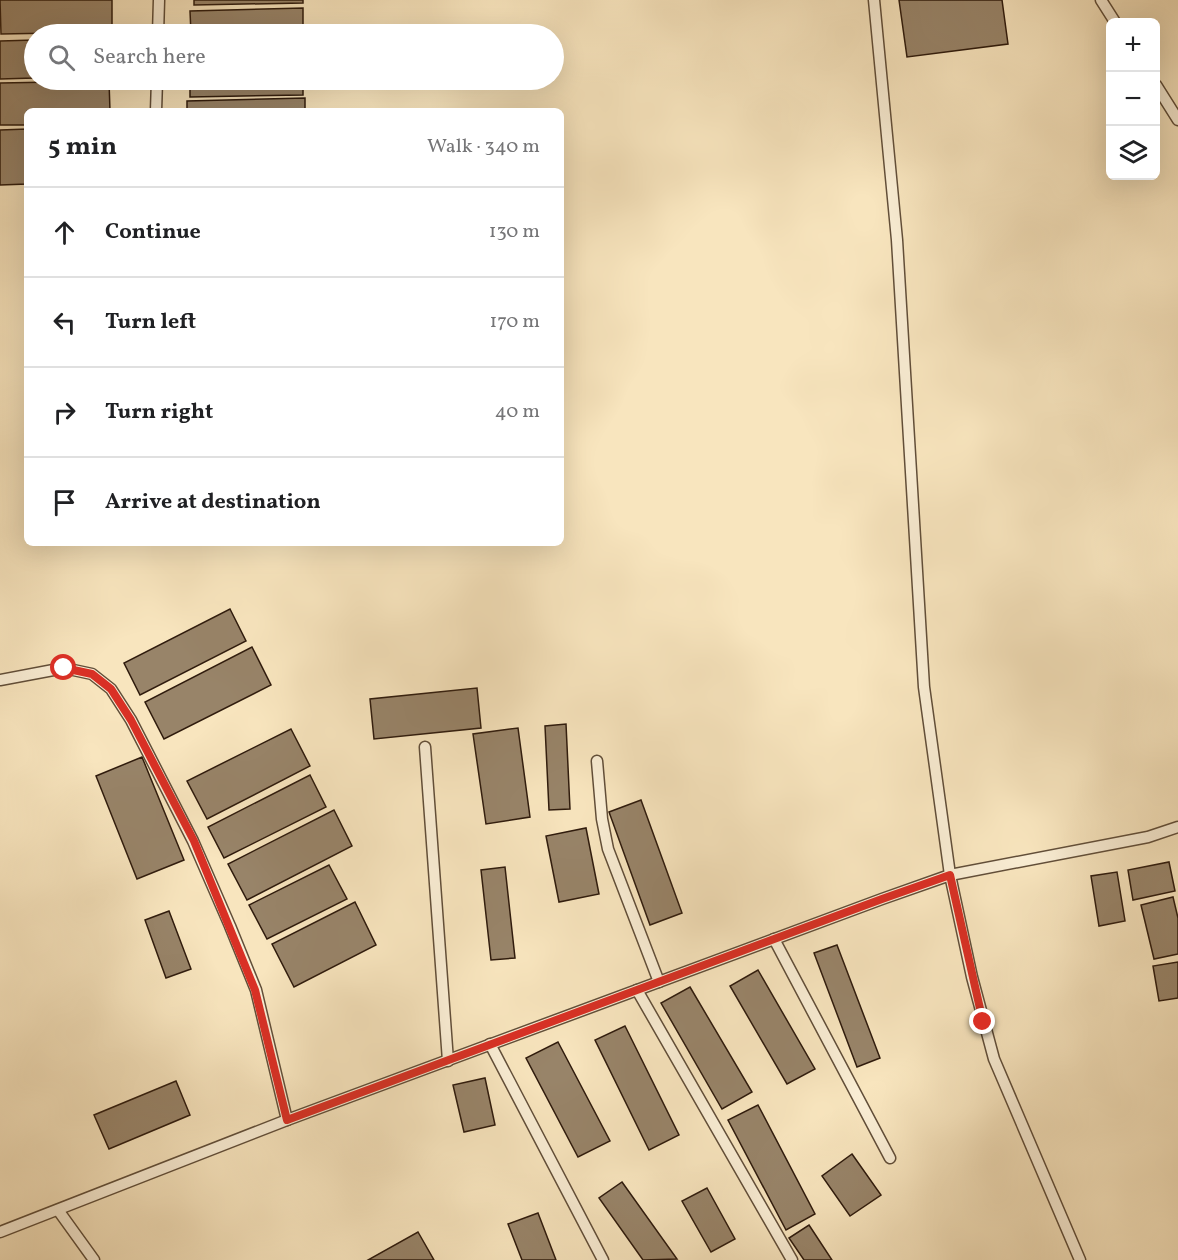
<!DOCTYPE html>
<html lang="en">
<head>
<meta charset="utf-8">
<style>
  :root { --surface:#fff; --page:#f2f2f2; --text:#202124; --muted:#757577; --line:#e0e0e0 }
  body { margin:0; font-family:Vollkorn,serif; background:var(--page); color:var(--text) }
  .controls { position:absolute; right:18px; top:18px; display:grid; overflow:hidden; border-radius:9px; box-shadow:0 6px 24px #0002 }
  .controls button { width:54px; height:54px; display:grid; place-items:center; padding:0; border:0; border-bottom:2px solid var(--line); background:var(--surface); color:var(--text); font:30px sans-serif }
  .stop { position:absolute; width:18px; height:18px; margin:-14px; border:4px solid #d93025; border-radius:50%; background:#fff }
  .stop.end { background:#d93025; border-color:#fff; box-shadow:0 2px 6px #0008 }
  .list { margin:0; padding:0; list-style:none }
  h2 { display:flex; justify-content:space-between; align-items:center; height:78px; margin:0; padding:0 24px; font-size:26px }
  h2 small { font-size:20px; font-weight:400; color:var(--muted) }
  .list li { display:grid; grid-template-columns:39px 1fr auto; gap:18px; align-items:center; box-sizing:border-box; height:90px; padding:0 24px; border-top:2px solid var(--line) }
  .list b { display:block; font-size:22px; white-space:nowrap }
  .list em { font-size:20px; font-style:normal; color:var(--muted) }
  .icon { flex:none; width:33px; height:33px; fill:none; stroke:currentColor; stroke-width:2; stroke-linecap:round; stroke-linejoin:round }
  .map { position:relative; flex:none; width:1178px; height:1260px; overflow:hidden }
  .search { position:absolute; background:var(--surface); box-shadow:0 6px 24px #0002; left:24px; top:24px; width:540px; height:66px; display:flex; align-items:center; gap:15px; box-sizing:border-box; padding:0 21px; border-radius:33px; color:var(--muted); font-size:22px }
  .panel { position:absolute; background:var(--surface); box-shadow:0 6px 24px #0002; left:24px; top:108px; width:540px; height:438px; border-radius:9px }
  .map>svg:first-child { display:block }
  .building { fill:#988469; stroke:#2f1b0d; stroke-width:1.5 }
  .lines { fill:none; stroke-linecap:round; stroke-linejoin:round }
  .service-casing { stroke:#614e39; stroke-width:13 }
  .service { stroke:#faeed5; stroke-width:10 }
  .route { stroke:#d93025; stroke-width:8 }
</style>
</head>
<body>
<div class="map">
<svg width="1178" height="1260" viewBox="0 0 1178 1260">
  <rect width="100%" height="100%" fill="#f8e5be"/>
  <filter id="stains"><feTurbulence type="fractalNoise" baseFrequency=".00333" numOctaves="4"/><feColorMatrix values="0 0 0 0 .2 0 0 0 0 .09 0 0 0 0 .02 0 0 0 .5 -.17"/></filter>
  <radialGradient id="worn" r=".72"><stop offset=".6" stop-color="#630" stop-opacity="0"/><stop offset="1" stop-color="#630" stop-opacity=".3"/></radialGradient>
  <g class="building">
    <polygon points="0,0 112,0 112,32 1,34"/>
    <polygon points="194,0 303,0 303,3 194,5"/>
    <polygon points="899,0 1002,0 1008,44 907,57"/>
    <polygon points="303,8 303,34 191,34 190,11"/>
    <polygon points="34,40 34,78 0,79 0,41"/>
    <polygon points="190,80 303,80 303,95 190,97"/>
    <polygon points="109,81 110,111 27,111 27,125 0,125 0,83"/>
    <polygon points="305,98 305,111 187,111 187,101"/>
    <polygon points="27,129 27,184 0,185 0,130"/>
    <polygon points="230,609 246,641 140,695 124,663"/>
    <polygon points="252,647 271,685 164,739 145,702"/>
    <polygon points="477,688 481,728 374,739 370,699"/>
    <polygon points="566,724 570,809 549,810 545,726"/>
    <polygon points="518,728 530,817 486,824 473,734"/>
    <polygon points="291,729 310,766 207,819 187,781"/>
    <polygon points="142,757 184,860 137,879 96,776"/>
    <polygon points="310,775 326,807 224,858 208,827"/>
    <polygon points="641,800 682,913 650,925 609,812"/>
    <polygon points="334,810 352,846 247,900 228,864"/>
    <polygon points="586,828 599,894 559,902 546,836"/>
    <polygon points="1169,862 1175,891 1133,900 1128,870"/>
    <polygon points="329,865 347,899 267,939 249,905"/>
    <polygon points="505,867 515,958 491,960 481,870"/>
    <polygon points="1117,872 1125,921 1099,926 1091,876"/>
    <polygon points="1173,897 1178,918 1178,954 1154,959 1141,905"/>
    <polygon points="355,902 376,945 294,987 272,944"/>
    <polygon points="169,911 191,969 166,978 145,920"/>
    <polygon points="837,945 880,1058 857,1067 814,953"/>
    <polygon points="1178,962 1178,998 1159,1001 1153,966"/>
    <polygon points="758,970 815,1069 787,1084 730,986"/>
    <polygon points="690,987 752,1092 722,1109 661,1003"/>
    <polygon points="625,1026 679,1135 649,1150 595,1040"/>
    <polygon points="558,1042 610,1141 578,1157 526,1058"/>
    <polygon points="485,1078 495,1125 464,1132 453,1085"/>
    <polygon points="176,1081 190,1115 109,1149 94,1115"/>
    <polygon points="758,1105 815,1214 786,1230 728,1120"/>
    <polygon points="852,1154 881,1195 850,1216 822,1176"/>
    <polygon points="622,1182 677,1259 643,1260 599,1198"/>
    <polygon points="707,1188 735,1239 711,1252 682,1201"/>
    <polygon points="538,1213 556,1260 522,1260 508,1224"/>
    <polygon points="809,1225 832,1260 804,1260 789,1238"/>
    <polygon points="418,1232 434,1260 368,1260"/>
  </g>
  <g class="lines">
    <defs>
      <g id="service">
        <polyline points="874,0 897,240 924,687 950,875 972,977 994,1059 1080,1260"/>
        <polyline points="1101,0 1115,22"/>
        <polyline points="158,34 159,0"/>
        <polyline points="1156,85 1178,120"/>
        <polyline points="156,111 157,80"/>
        <polyline points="0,680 64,668 92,674 111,689 131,720 193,841 230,926 256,990 287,1120"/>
        <polyline points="425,747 448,1061"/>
        <polyline points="597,761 602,819 608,849 659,982"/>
        <polyline points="774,939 890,1158"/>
        <polyline points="637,990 792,1260"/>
        <polyline points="490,1044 603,1260"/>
        <polyline points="58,1210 94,1260"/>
        <polyline points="0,1232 287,1120 882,899 950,875 1148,837 1178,827"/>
      </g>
    </defs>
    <use href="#service" class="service-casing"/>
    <use href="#service" class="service"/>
  </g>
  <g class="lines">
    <polyline class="route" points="64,668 92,674 111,689 131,720 194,841 255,990 287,1120 882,899 950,875 983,1022"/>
  </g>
  <rect width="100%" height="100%" filter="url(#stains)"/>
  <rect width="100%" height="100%" fill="url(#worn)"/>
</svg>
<div class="controls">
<button>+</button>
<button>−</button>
<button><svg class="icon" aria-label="layers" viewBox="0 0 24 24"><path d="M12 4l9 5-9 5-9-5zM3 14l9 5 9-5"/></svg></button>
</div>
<div class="stop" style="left:64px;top:668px"></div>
<div class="stop end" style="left:983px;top:1022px"></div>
<div class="search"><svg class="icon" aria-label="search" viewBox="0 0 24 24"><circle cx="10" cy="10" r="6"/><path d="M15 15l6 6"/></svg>Search here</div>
<section class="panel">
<h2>5 min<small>Walk · 340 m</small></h2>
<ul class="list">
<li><svg class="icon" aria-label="ahead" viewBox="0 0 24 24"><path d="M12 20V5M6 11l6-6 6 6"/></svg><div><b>Continue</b></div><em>130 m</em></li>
<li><svg class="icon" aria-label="left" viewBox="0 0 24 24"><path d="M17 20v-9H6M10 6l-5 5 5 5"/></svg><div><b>Turn left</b></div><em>170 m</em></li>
<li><svg class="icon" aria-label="right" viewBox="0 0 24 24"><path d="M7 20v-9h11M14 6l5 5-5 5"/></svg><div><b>Turn right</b></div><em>40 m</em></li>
<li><svg class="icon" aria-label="arrive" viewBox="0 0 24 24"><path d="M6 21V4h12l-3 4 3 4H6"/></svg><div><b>Arrive at destination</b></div></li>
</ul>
</section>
</div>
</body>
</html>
